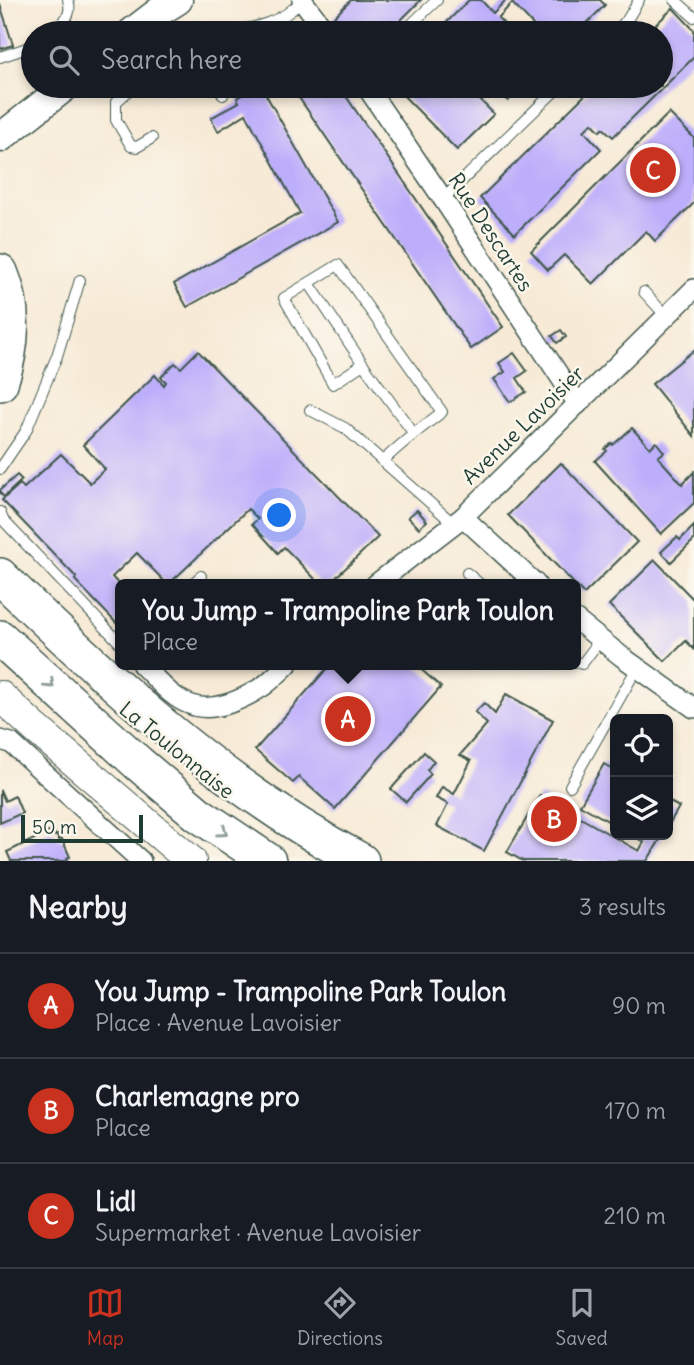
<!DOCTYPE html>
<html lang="en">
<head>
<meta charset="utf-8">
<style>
  :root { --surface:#171b24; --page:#20242c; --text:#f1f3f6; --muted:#9ea1a6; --line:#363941; --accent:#c8321e }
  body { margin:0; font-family:Delius,sans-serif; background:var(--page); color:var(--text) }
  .controls { position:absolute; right:21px; bottom:21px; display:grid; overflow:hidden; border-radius:10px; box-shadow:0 4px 10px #0003 }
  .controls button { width:63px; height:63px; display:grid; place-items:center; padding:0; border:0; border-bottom:2px solid var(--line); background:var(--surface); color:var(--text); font:35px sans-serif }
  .scale { position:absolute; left:21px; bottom:18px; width:122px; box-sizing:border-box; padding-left:7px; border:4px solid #1f3d34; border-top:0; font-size:19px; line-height:24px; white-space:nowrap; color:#1f3d34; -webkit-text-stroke:5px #fbf7ec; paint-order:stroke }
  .you { position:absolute; left:280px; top:516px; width:24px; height:24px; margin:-18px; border:5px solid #fff; border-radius:50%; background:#1a73e8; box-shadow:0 0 0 10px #1a73e833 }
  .badge { display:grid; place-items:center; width:46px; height:46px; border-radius:50%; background:var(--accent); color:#fff; font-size:23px; font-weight:700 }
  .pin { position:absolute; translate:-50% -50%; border:4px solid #fff; box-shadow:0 2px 7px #0006 }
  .popup { position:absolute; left:115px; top:579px; width:466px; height:91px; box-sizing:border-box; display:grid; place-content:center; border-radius:10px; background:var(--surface); filter:drop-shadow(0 2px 5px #0005); font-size:23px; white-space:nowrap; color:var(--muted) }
  .popup b { font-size:26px; color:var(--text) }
  .popup::after { content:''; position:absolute; left:50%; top:100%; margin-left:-14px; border:14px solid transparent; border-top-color:var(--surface) }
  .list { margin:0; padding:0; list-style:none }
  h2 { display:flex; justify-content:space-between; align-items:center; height:91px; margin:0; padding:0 28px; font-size:30px }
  h2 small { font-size:23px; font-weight:400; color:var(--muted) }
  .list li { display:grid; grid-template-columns:46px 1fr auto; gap:21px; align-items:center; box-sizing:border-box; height:105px; padding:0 28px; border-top:2px solid var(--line) }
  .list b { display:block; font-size:26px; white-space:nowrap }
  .list p { margin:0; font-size:23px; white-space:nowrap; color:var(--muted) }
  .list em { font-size:23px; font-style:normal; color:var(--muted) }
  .icon { flex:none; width:38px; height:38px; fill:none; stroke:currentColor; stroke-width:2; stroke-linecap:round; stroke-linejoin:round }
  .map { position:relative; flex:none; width:694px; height:861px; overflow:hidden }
  .search { position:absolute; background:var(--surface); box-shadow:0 4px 10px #0003; left:21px; right:21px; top:21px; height:77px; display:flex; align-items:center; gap:18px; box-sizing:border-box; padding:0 24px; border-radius:38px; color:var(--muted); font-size:26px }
  .sheet { height:406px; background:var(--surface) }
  nav { display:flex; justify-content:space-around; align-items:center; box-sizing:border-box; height:98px; border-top:2px solid var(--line); background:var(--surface); font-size:19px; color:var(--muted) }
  nav a { display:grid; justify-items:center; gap:4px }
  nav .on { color:var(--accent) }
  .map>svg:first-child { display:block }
  .building { fill:#bdaefb }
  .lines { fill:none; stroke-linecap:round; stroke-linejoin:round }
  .lane-casing { stroke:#3f574c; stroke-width:12 }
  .street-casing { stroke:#3f574c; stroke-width:22 }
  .secondary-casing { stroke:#3f574c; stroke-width:31 }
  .primary-casing { stroke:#3f574c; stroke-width:32 }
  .highway-casing { stroke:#3f574c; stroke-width:38 }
  .lane { stroke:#fff; stroke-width:10 }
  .street { stroke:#fff; stroke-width:19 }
  .secondary { stroke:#fff; stroke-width:28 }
  .primary { stroke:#fff; stroke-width:30 }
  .highway { stroke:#fff; stroke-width:35 }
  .oneway { stroke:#8f9e9a }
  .labels { text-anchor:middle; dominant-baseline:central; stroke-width:5; stroke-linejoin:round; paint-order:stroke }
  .street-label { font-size:21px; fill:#1f3d34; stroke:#fbf7ec }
</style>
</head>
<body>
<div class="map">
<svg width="694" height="861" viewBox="0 0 694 861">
  <rect width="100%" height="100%" fill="#fbf7ec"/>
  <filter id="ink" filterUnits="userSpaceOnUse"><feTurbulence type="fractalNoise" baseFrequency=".0143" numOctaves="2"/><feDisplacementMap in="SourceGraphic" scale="14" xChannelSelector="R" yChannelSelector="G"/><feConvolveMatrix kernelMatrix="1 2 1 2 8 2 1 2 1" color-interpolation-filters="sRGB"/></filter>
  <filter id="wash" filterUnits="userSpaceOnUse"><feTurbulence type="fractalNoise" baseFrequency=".00686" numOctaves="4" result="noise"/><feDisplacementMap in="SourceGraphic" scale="28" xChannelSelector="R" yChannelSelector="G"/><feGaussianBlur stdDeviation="1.57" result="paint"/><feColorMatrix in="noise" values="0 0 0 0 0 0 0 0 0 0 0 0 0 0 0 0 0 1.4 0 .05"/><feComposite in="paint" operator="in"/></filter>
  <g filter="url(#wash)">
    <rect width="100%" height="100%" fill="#f7ead6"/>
    <g id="blocks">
      <g class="building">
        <polygon points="351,0 421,0 388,33 346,33 332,19"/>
        <polygon points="469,0 481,0 493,13 506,0 600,0 605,5 577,33 531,33 536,28 512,3 498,18 513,33 442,33 439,30"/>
        <polygon points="0,4 13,45 0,49"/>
        <polygon points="673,8 694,30 694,57 613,137 603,128 600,131 592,123 584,131 601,149 515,234 480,198 594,86 661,86 661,33 647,33"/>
        <polygon points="258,86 261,86 338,222 187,307 174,284 300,213 246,114 218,131 211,118 239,102 237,98"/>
        <polygon points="291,86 339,86 503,327 471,349"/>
        <polygon points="394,86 466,86 471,91 477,86 487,86 476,96 494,114 457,150"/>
        <polygon points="493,86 523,86 508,101"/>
        <polygon points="669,113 694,138 694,203 655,241 646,231 593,284 564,255 548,270 531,251"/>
        <polygon points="561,330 566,337 557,343 552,336"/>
        <polygon points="694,350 694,436 652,384"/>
        <polygon points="198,351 378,537 329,584 320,584 284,547 278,553 252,524 258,519 248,509 169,584 167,584 137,553 112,577 120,586 120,627 75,580 76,577 2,500 20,484 24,488 61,454 90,483 105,469 83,445 155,375 164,385 166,382 161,377 175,363 181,368"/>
        <polygon points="514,353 527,371 517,378 526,392 510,402 494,379 505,372 499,363"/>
        <polygon points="632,428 650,448 656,442 664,452 658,457 682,484 694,472 694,503 661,534 595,461 607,451 605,449 612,443 613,445"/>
        <polygon points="561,463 637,542 584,594 508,515"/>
        <polygon points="17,475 22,480 4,497 0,493 0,490"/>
        <polygon points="417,510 427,521 419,528 408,517"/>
        <polygon points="694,526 694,540 671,562 661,552 677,537 680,540"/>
        <polygon points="655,560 694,600 694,649 686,641 665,661 609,605"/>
        <polygon points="330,665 416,665 441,687 335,809 299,777 293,783 255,750"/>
        <polygon points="506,694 553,720 484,851 437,826 448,804 436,798 442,787 454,794 471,761 460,755 487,724 475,712 484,703 495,714"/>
        <polygon points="424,752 434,761 427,770 431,774 406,802 391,789"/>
        <polygon points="604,764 615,771 615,825 580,805"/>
        <polygon points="0,790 5,801 15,796 22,813 0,823"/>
        <polygon points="540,795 639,851 644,842 632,835 663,835 647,861 523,861 507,852"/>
        <polygon points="668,801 679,807 668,826"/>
        <polygon points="51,831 51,833 54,832 55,836 57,835 59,840 62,839 70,857 67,858 68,861 11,861 7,852"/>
      </g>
    </g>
  </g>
  <g filter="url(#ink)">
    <use href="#blocks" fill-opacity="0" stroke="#3f574c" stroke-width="2"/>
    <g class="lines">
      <defs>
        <g id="lane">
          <polyline points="675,0 694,17"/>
          <path d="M50 33C61 24 74 16 68 0"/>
          <path d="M225 33C254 28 283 23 302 0"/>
          <polyline points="402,33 437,0"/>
          <polyline points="614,33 627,20 639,0"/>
          <polyline points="0,57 33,46"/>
          <polyline points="134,86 116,102 116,120 131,146 137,147 152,138"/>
          <polyline points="219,86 223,95"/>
          <polyline points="443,199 560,86"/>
          <polyline points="309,283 363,364"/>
          <polyline points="644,292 666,316"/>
          <polyline points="310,410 345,428 454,524"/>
          <path d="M383 461C401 443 421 428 442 412L338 265 284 298 333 384 363 364 414 434"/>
          <polyline points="0,469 26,431 57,356 80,280"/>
          <polyline points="0,512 3,520 120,643"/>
          <polyline points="467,573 480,584"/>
          <polyline points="192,584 201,576"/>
          <polyline points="576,662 582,664 600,640"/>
          <polyline points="570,786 637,668"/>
        </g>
        <g id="street">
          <polyline points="302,0 327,33"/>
          <polyline points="366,86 443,199 578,404"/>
          <polyline points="463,517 536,584"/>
          <polyline points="376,584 463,517 694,289"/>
          <polyline points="576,620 621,656 694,708"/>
          <path d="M142 665C156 678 170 697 189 704 212 714 242 700 262 687 271 681 279 672 287 665"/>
          <polyline points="0,740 11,743 141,861"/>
        </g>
        <g id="secondary">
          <polyline points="131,33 157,13 178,0"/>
          <polyline points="0,138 66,86"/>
        </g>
        <polyline id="primary" points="0,696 35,728 191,861"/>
        <g id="highway">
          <path d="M0 272C15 307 13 347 0 383"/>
          <path d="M0 576C110 683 224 789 361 861"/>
          <polyline points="0,638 138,763 198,814 268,861"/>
        </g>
      </defs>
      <use href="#lane" class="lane-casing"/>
      <use href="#street" class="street-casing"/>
      <use href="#secondary" class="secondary-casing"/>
      <use href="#primary" class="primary-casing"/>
      <use href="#highway" class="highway-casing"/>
      <use href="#lane" class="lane"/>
      <use href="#street" class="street"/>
      <use href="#secondary" class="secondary"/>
      <use href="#primary" class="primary"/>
      <use href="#highway" class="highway"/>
    </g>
    <defs><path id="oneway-chevron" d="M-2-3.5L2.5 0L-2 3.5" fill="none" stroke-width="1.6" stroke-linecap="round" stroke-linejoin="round" transform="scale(1.75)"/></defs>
    <g class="oneway">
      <use href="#oneway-chevron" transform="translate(50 684) rotate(43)"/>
      <use href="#oneway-chevron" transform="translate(223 832) rotate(35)"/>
    </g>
  </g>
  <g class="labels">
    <g class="street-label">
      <text transform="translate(491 232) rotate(57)">Rue Descartes</text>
      <text transform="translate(523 425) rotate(-44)">Avenue Lavoisier</text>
      <text transform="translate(177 750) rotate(39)">La Toulonnaise</text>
    </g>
  </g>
</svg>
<div class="controls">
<button><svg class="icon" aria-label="locate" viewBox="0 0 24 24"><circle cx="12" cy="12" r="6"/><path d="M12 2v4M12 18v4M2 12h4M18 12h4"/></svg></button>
<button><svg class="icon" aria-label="layers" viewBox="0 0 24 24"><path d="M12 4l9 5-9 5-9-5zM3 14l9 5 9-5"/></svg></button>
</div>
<div class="scale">50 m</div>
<div class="you"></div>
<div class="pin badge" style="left:348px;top:719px">A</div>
<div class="popup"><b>You Jump - Trampoline Park Toulon</b>Place</div>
<div class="pin badge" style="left:554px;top:819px">B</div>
<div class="pin badge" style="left:653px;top:170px">C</div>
<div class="search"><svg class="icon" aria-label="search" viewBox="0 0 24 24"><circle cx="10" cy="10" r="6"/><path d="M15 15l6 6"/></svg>Search here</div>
</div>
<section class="sheet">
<h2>Nearby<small>3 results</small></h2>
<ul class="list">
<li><span class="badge">A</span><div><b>You Jump - Trampoline Park Toulon</b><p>Place · Avenue Lavoisier</p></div><em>90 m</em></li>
<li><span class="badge">B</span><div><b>Charlemagne pro</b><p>Place</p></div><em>170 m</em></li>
<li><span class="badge">C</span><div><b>Lidl</b><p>Supermarket · Avenue Lavoisier</p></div><em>210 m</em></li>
</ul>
</section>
<nav>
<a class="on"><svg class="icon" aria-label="map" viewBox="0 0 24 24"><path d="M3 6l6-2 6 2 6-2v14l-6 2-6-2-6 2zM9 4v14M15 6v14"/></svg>Map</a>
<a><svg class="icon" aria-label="directions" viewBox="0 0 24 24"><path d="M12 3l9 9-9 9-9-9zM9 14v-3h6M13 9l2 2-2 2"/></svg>Directions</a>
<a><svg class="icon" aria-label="saved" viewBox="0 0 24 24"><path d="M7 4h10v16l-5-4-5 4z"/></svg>Saved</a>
</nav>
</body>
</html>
